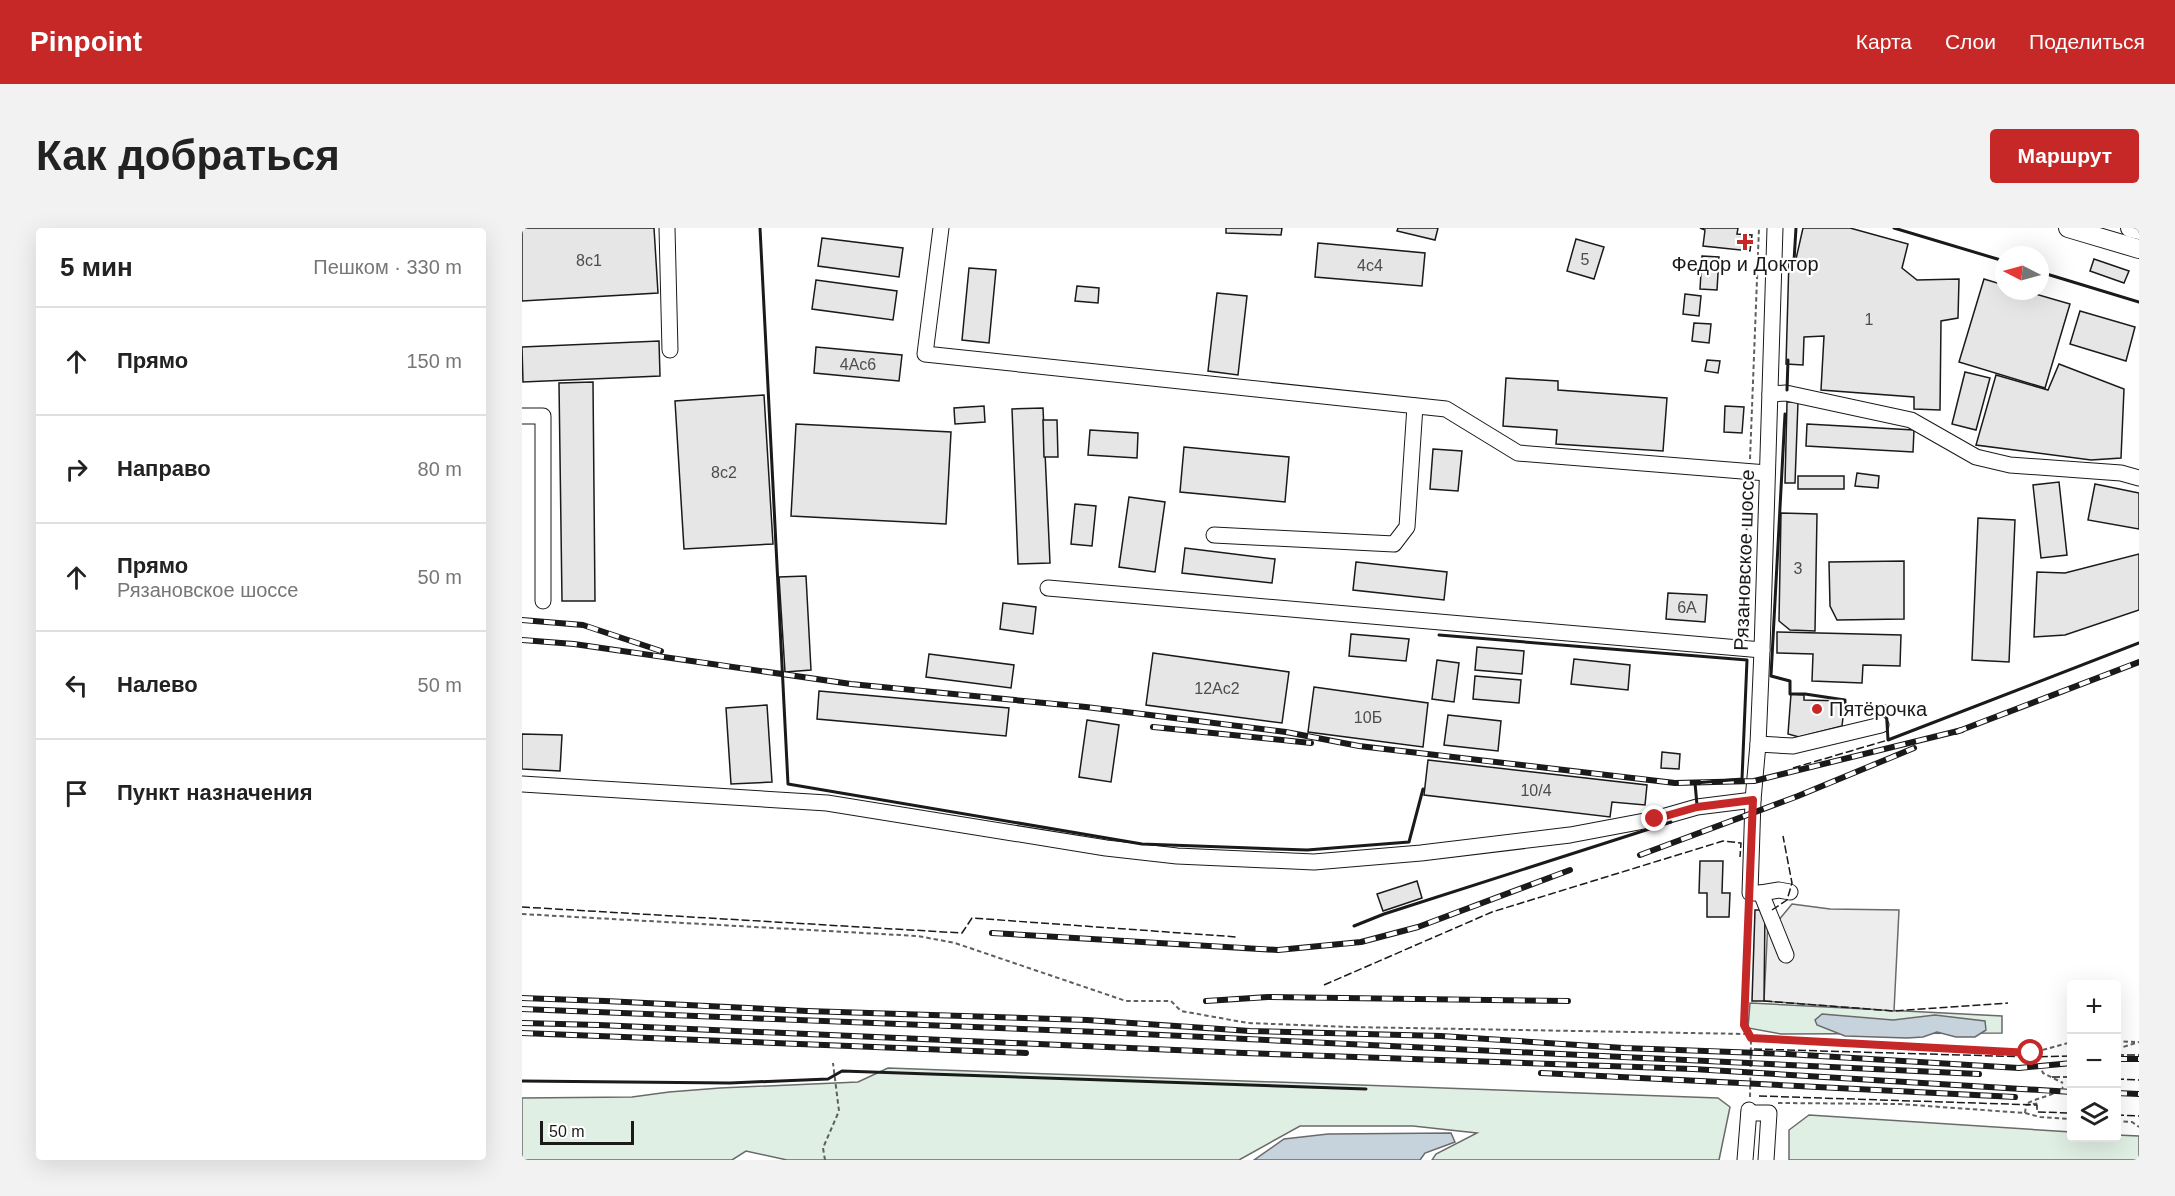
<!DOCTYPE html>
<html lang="ru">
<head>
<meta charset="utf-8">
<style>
  :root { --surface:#fff; --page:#f2f2f2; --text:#222; --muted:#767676; --line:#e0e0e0; --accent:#c62828 }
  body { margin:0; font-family:Helvetica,sans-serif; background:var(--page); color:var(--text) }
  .controls { position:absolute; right:18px; bottom:18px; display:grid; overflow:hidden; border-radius:6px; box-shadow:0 6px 24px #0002 }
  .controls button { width:54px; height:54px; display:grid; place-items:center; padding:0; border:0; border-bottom:2px solid var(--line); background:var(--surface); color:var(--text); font:30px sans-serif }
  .compass { position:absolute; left:1473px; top:18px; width:54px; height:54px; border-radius:50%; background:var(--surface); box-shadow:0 6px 24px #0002; rotate:276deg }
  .scale { position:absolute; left:18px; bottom:15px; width:94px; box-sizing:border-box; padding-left:6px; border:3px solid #1a1a1a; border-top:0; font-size:16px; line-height:21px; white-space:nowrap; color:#1a1a1a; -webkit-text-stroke:4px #fff; paint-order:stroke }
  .stop { position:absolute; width:18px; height:18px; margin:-14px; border:4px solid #c62828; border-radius:50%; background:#fff }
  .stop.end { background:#c62828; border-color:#fff; box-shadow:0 2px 6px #0008 }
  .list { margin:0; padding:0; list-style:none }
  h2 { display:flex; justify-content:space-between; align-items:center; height:78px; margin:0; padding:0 24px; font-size:26px }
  h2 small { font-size:20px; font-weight:400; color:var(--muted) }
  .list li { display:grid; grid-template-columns:39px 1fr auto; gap:18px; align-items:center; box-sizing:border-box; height:108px; padding:0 24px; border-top:2px solid var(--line) }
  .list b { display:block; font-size:22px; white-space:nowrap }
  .list p { margin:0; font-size:20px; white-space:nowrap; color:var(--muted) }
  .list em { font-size:20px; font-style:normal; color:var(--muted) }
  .icon { flex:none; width:33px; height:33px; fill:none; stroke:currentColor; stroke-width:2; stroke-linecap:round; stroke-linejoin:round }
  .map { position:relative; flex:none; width:1617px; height:932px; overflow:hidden; border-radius:6px }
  header { display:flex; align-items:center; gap:36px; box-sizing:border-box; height:84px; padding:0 30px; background:var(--accent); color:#fff }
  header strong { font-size:28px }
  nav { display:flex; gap:33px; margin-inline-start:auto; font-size:21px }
  .intro { display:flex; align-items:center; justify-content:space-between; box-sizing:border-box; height:144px; padding:0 36px }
  h1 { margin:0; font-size:42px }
  .button { padding:15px 27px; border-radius:6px; background:var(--accent); color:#fff; font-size:21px; font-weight:700 }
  main { display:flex; gap:36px; padding:0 36px }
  aside { flex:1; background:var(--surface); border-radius:6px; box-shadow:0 6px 24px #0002 }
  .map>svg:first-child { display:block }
  .green { fill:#e0efe3; stroke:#6a6a6a; stroke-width:1.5 }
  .parking { fill:#ededed; stroke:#6a6a6a; stroke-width:1.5 }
  .water { fill:#c6d2dc; stroke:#6a6a6a; stroke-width:1.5 }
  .building { fill:#e6e6e6; stroke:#1a1a1a; stroke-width:1.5 }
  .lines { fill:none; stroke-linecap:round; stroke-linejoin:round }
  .minor-casing { stroke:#1a1a1a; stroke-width:17 }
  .major-casing { stroke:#1a1a1a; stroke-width:20 }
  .path { stroke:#5f5f5f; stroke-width:2; stroke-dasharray:4.5 3; stroke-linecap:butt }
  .minor { stroke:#fff; stroke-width:15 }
  .major { stroke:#fff; stroke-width:18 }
  .rail-casing { stroke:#1a1a1a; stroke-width:6 }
  .rail { stroke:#fff; stroke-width:4; stroke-dasharray:11; stroke-linecap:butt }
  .fence { stroke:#1a1a1a; stroke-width:1.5; stroke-dasharray:8 3; stroke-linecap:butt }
  .wall { stroke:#1a1a1a; stroke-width:3 }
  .route { stroke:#c62828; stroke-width:8 }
  .poi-dot { fill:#c62828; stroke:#fff; stroke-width:2 }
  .labels { text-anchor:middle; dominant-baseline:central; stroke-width:4.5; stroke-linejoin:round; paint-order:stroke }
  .number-label { font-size:16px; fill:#4d4d4d }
  .poi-label { font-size:20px; fill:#1a1a1a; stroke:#fff }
  .street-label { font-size:20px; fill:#1a1a1a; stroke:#fff }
</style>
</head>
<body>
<header>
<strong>Pinpoint</strong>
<nav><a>Карта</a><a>Слои</a><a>Поделиться</a></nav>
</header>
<div class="intro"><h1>Как добраться</h1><a class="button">Маршрут</a></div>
<main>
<aside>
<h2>5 мин<small>Пешком · 330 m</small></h2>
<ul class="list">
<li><svg class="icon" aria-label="ahead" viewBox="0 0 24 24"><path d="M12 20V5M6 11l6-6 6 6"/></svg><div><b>Прямо</b></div><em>150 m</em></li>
<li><svg class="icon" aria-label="right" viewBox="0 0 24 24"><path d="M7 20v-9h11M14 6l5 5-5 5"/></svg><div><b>Направо</b></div><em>80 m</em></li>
<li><svg class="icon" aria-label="ahead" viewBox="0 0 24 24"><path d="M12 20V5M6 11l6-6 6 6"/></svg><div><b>Прямо</b><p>Рязановское шоссе</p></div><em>50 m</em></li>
<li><svg class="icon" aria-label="left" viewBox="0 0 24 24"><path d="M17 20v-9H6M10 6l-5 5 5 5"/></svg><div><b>Налево</b></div><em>50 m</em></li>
<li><svg class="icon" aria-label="arrive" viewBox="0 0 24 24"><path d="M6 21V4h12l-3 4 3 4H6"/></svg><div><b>Пункт назначения</b></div></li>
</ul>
</aside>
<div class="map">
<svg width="1617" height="932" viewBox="0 0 1617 932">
  <rect width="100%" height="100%" fill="#fff"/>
  <g class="green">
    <polygon points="1228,775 1480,788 1480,805 1259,806 1226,800"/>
    <polygon points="366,840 1196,870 1208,879 1197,932 910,932 914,926 955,905 891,898 778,898 717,932 265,932 224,923 210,932 0,932 0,870 110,869 147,864 198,860 336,854"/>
    <polygon points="1287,887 1549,904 1550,910 1594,910 1595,907 1617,908 1617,932 1267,932 1267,902"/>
  </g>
  <polygon class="parking" points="1270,676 1308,681 1377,682 1372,783 1242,773 1246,692 1256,693"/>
  <g class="water">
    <polygon points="1300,786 1371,792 1413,787 1463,793 1464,802 1453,809 1434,809 1415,804 1401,809 1385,810 1323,808 1295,797 1293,792"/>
    <polygon points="929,905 933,914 903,925 898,932 732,932 762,911 806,906"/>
  </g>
  <g class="building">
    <polygon points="0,0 132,0 136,65 0,73"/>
    <polygon points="704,0 760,0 759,7 704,5"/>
    <polygon points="876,0 916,0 913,12 875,3"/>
    <polygon points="1178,0 1216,0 1215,6 1230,7 1228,23 1181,18 1183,2"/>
    <polygon points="1281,0 1328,0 1386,16 1380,40 1395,52 1437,51 1436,90 1419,93 1418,182 1392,181 1392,169 1299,162 1302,108 1282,109 1281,137 1264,136 1267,31 1274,31"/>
    <polygon points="300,10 381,20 377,49 296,38"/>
    <polygon points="1054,11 1082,19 1072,51 1045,43"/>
    <polygon points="796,15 903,25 900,58 793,49"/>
    <polygon points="1180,28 1197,29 1195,62 1178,61"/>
    <polygon points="1572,31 1607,43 1602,55 1568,43"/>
    <polygon points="447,40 474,42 467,115 440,112"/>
    <polygon points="1462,51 1482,57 1482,63 1503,63 1548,76 1523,160 1437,134"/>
    <polygon points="294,52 375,63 371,92 290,81"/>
    <polygon points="555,58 577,60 576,75 553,73"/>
    <polygon points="695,65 725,68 716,147 686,143"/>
    <polygon points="1163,66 1179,68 1177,88 1161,86"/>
    <polygon points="1558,83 1613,99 1604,133 1548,116"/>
    <polygon points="1172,95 1189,96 1187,115 1170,113"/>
    <polygon points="137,113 138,148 1,154 0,119"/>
    <polygon points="294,119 380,127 377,153 292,145"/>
    <polygon points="1185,132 1198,133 1196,145 1183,143"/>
    <polygon points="1537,136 1602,161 1599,230 1569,232 1454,217 1474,147 1526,162"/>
    <polygon points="1443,144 1468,150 1454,202 1430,196"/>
    <polygon points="984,150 1036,153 1036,162 1145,170 1141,223 1034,216 1035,202 981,198"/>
    <polygon points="71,154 73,373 40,373 37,155"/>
    <polygon points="242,167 251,316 162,321 153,173"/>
    <polygon points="1265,174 1276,174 1273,255 1263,255"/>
    <polygon points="462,178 463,194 433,196 432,180"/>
    <polygon points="1203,178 1222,179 1220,205 1202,204"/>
    <polygon points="521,180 528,335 496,336 490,181"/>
    <polygon points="521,192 535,192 536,229 522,229"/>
    <polygon points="274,196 429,204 424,296 269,288"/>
    <polygon points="1285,196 1392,202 1391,224 1284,218"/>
    <polygon points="568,202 616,205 615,230 566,227"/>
    <polygon points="662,219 767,229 763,274 658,264"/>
    <polygon points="911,221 940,223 936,263 908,261"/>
    <polygon points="1335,245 1357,248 1356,260 1333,258"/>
    <rect x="1276" y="248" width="46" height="13"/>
    <polygon points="1537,254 1545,327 1519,330 1511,257"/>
    <polygon points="1573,256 1617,265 1617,301 1566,292"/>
    <polygon points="607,269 643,274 633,344 597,339"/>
    <polygon points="553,276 574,278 570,318 549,316"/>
    <polygon points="1259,285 1295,286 1293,403 1268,402 1257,393"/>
    <polygon points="1456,290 1493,292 1487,434 1450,432"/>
    <polygon points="663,320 753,331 750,355 660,345"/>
    <polygon points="1617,326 1617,382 1543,407 1512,409 1515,344 1543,345"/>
    <polygon points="1382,333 1382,391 1315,392 1308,378 1307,334"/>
    <polygon points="834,334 925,344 922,372 831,362"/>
    <polygon points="284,348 289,442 263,444 257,349"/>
    <polygon points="1146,365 1185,367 1183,394 1144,391"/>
    <polygon points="481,375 514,379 511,406 478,401"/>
    <polygon points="1255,404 1379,407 1378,438 1341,437 1340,455 1290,453 1291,426 1255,425"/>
    <polygon points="829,406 887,411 884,433 827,428"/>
    <polygon points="955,419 1002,423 1000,446 953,442"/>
    <polygon points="631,425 767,444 760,495 624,477"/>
    <polygon points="407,426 492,437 489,460 404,449"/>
    <polygon points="1052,431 1108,437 1106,462 1049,456"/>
    <polygon points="915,432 937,435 932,474 910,471"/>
    <polygon points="953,448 999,452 997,475 951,471"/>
    <polygon points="792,459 906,475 901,519 786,504"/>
    <polygon points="297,463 487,480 484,508 295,491"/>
    <polygon points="1269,466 1282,467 1282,472 1323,473 1320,498 1277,509 1266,506"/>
    <polygon points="245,477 250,554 209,556 204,480"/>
    <polygon points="926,487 979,493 976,523 922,517"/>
    <polygon points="565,492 597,497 589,554 557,549"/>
    <polygon points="0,506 40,507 38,543 0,541"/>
    <polygon points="1140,524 1158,526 1157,541 1139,540"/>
    <polygon points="906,532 1125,557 1123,577 1090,574 1088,589 902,567"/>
    <polygon points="1178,633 1201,633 1200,665 1208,665 1207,689 1185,689 1185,665 1177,665"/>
    <polygon points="895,653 900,670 861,683 855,666"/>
    <polygon points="1233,682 1243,682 1242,773 1230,773"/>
  </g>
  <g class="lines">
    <defs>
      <g id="minor">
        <polyline points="145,0 148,122"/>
        <polyline points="419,0 403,126 924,181 996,225 1245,245"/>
        <polyline points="1253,0 1240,422 1236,516 1231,572 1228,665 1239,665 1264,727"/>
        <polyline points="1248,166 1264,165 1389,192 1454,229 1488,237 1599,245 1617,250"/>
        <polyline points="0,188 21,188 21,373"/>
        <polyline points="692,307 872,316 885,299 893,178"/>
        <polyline points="526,360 1240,422"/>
        <polyline points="1236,516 1271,518 1359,497"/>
        <polyline points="0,556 305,575 584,620 655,628 792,634 899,625 1048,607 1133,591 1175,579 1231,572"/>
        <polyline points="1239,665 1257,662 1268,664"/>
        <polyline points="1227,885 1247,885 1244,932"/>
        <polyline points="1223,932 1227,882"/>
      </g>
      <g id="major">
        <polyline points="1546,0 1617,21"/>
        <polyline points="1608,0 1617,2"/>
      </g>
    </defs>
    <use href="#minor" class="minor-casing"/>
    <use href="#major" class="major-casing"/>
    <g class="path">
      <polyline points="1228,231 1237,0"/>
      <polyline points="1219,407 1227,257"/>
      <polyline points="1228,679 1222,797 1229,810 1228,870"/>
      <polyline points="0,686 396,708 433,715 604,773 649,773 659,783 726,795 828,799 1225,806"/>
      <polyline points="1229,810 1509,825 1550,814"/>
      <polyline points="1594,813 1613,814"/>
      <polyline points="1594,819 1601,819 1617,814"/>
      <polyline points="1509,825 1508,829 1518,838 1521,845 1541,855"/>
      <polyline points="1256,875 1377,876 1503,885 1518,889 1550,891"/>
      <path d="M1506 875C1517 869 1533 868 1541 859"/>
      <polyline points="1503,885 1504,877 1518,875"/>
      <polyline points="1594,893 1610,894 1617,899"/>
      <polyline points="303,932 301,920 317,883 311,835"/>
    </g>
    <use href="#minor" class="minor"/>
    <use href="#major" class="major"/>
    <defs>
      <g id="rail">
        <polyline points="0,392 61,397 139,423"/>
        <polyline points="0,412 52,416 329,456 564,479 764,504 837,518 1153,555 1232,553 1440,502"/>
        <polyline points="631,499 789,515"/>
        <polyline points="1434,504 1617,434"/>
        <polyline points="1118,627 1276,568 1392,520"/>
        <polyline points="470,705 756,722 839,714 896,699 1048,642"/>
        <polyline points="0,770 83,773 285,783 565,792 728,803 919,808 1102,820 1265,826 1497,840 1550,835"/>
        <polyline points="684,773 746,769 1046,773"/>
        <polyline points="0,781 577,804 1457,846"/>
        <polyline points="0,795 77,797 722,825 1171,841 1550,864"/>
        <polyline points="0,805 504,825"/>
        <polyline points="1594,831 1617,831"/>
        <polyline points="1019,845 1493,869"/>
        <polyline points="1594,865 1617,866"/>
      </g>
    </defs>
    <use href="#rail" class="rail-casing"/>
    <use href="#rail" class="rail"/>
    <g class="fence">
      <polyline points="1271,540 1366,512"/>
      <polyline points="0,679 440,705 450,690 715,709"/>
      <polyline points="1250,682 1265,672 1270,655 1261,608"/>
      <polyline points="802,757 970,684 1201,613 1219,615 1218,629"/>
      <polyline points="1242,773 1372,783 1486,775"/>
      <polyline points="1232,821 1508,829 1550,828"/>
      <polyline points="1594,827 1617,827"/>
      <polyline points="1530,849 1550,849"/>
      <polyline points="1594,851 1617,852"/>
      <polyline points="1237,868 1515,877 1515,884 1550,885"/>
      <polyline points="1594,887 1617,888"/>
    </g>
    <g class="wall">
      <polyline points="238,0 266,556 620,616 785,622 887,614 901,561"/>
      <polyline points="1372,0 1482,33"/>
      <polyline points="1272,33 1274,0"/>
      <polyline points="1518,44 1617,74"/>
      <polyline points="1265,162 1266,132"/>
      <polyline points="1263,186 1249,448 1268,453 1268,466 1283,466 1323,472 1323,480 1364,478 1366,512 1617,415"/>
      <polyline points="917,407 1225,432 1220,551 1173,555 1175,577"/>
      <polyline points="832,698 862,686 1149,594"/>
      <polyline points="0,853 208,855 306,851 320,843 844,861"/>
    </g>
  </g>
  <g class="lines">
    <polyline class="route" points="1133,591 1175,579 1231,572 1222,797 1229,810 1509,825"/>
  </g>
  <g class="poi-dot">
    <path d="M1220 5h6v6h6v6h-6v6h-6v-6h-6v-6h6z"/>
    <circle cx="1295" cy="481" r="6"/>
  </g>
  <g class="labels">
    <g class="number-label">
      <text x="1063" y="31">5</text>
      <text x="67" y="32">8с1</text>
      <text x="848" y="37">4с4</text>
      <text x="1347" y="91">1</text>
      <text x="336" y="136">4Ас6</text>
      <text x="202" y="244">8с2</text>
      <text x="1276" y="340">3</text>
      <text x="1165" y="379">6А</text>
      <text x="695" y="460">12Ас2</text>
      <text x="846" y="489">10Б</text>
      <text x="1014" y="562">10/4</text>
    </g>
    <g class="poi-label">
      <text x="1223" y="36">Федор и Доктор</text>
      <text x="1307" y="481" text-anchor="start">Пятёрочка</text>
    </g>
    <g class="street-label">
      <text transform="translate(1222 332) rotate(-88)">Рязановское шоссе</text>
    </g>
  </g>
</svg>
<div class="controls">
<button>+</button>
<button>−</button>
<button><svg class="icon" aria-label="layers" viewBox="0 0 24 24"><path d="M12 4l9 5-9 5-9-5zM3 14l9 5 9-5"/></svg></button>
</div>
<svg class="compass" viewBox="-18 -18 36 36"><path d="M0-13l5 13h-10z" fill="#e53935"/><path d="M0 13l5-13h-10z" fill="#767676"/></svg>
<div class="scale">50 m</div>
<div class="stop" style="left:1509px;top:825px"></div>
<div class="stop end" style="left:1133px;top:591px"></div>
</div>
</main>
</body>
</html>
